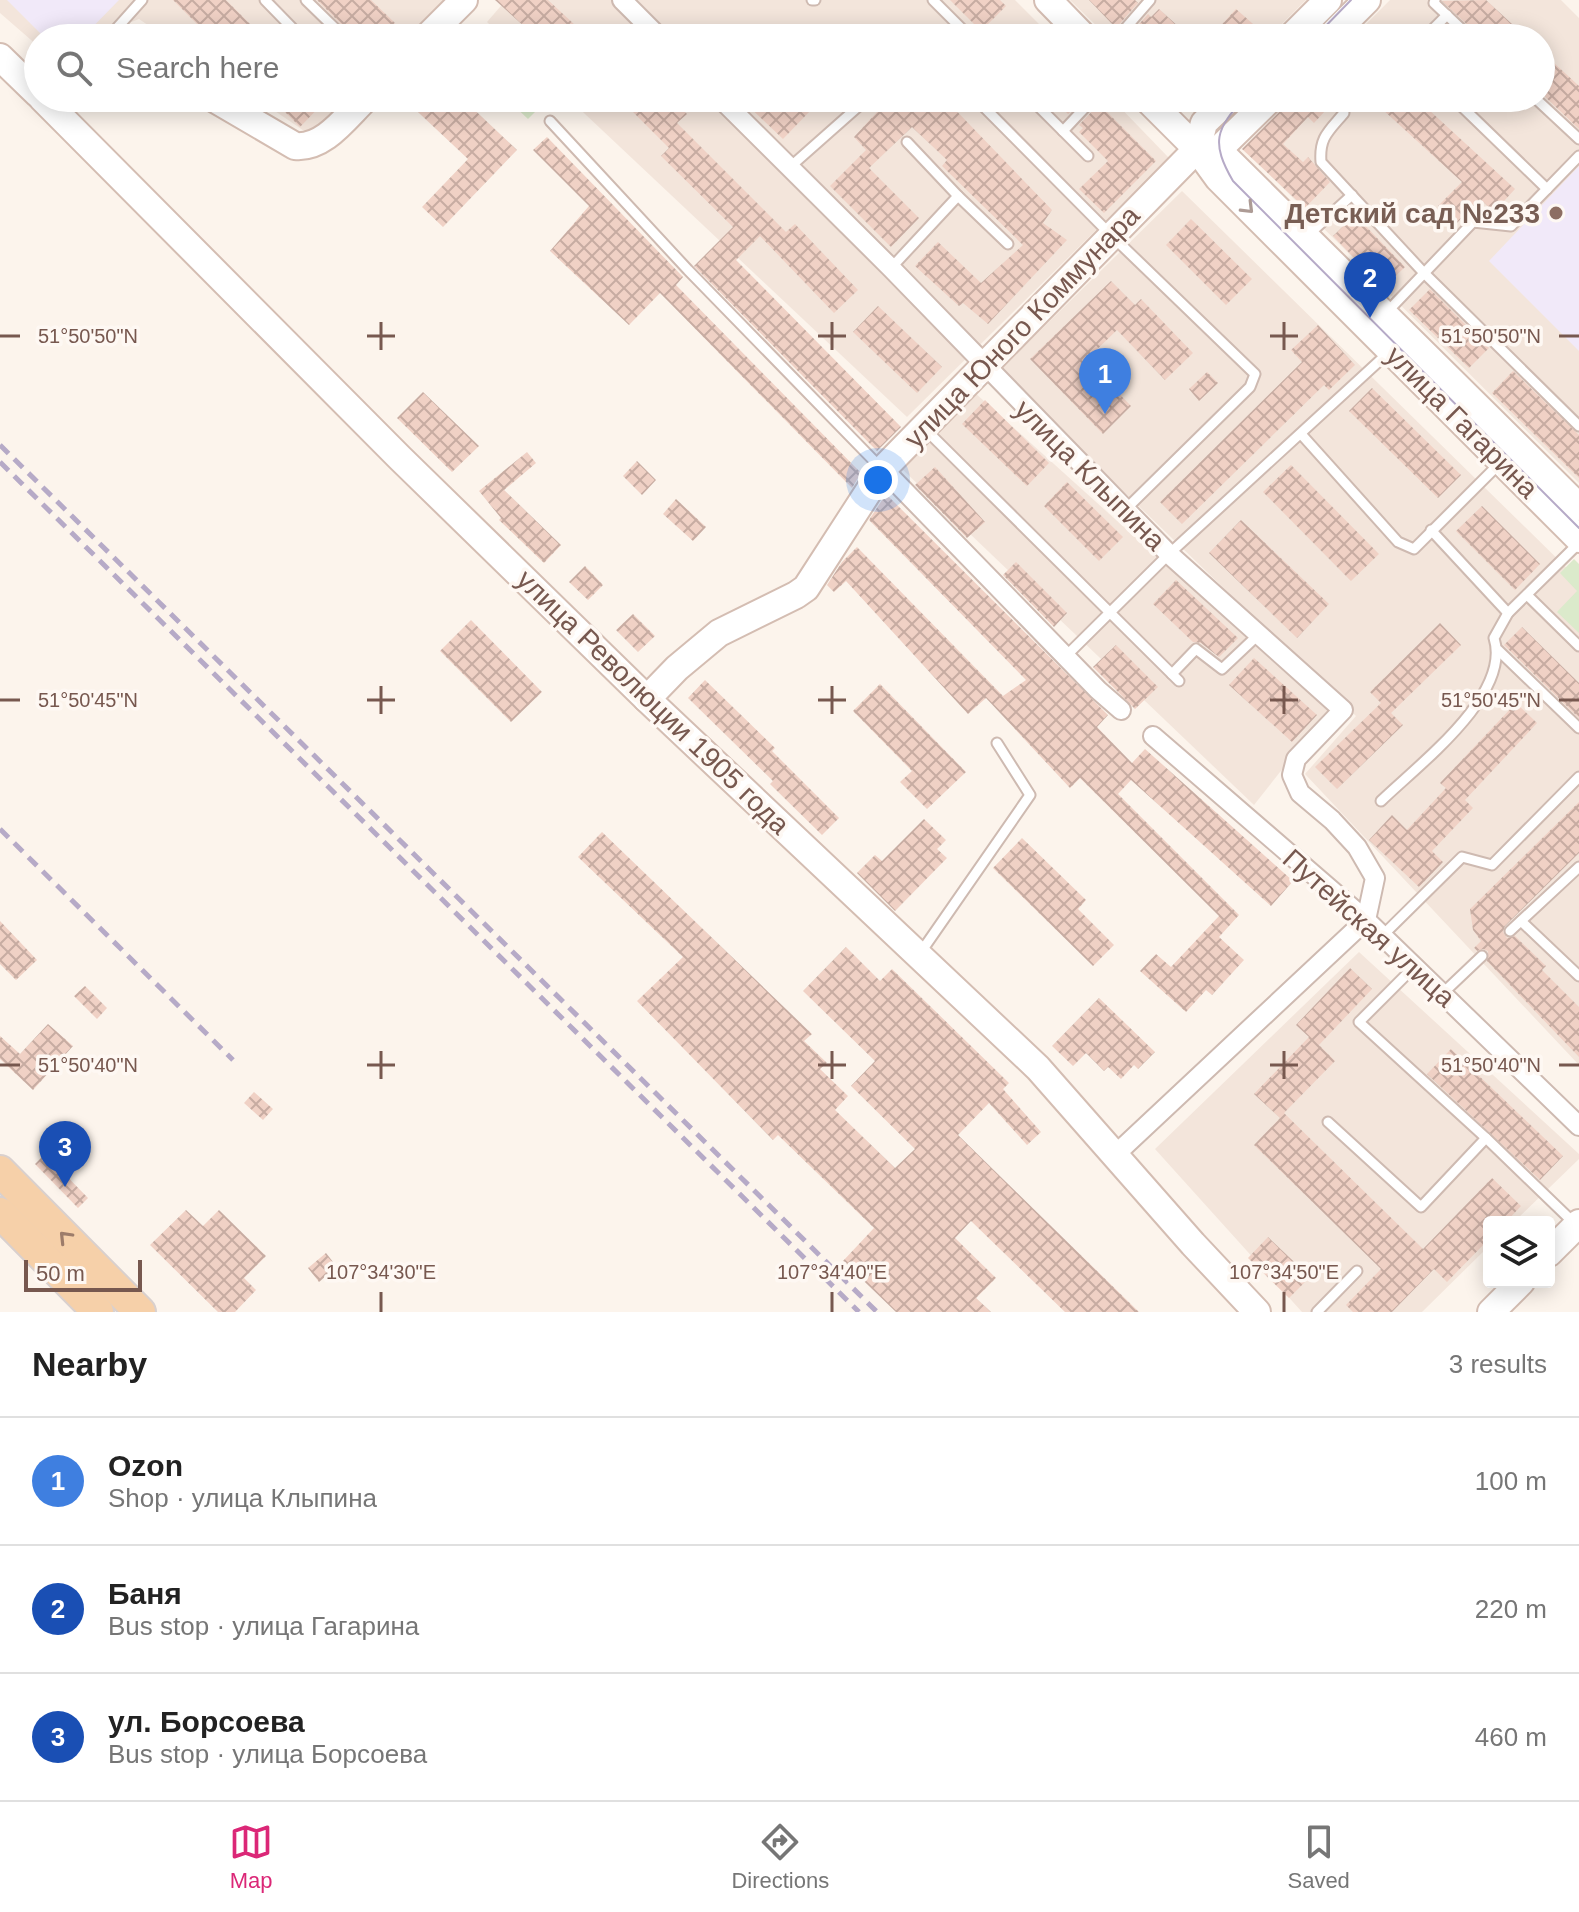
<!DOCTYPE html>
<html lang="en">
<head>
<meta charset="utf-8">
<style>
  :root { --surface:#fff; --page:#f6f6f6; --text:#222; --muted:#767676; --line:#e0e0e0; --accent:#db2777 }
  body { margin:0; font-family:Helvetica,sans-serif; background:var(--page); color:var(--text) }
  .controls { position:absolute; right:24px; bottom:24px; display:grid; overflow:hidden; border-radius:8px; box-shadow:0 4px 20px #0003 }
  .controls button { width:72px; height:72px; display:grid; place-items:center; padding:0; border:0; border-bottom:2px solid var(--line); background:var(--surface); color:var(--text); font:40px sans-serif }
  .scale { position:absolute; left:24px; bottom:20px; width:118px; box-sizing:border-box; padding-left:8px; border:4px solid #77584f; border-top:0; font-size:22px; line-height:28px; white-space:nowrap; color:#77584f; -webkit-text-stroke:6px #fef8f3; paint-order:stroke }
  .you { position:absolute; left:878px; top:480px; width:28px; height:28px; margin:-20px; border:6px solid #fff; border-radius:50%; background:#1a73e8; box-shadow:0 0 0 12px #1a73e833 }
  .badge { display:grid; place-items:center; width:52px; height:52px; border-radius:50%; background:var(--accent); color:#fff; font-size:26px; font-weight:700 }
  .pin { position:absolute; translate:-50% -66px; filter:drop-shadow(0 2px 4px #0008) }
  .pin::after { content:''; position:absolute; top:42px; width:28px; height:24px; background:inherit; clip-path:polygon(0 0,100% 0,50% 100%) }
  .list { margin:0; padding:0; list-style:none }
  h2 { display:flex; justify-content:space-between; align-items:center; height:104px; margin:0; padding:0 32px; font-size:34px }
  h2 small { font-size:26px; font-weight:400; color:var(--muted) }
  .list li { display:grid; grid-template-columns:52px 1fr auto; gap:24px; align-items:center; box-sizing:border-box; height:128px; padding:0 32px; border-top:2px solid var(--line) }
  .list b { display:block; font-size:30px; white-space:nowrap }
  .list p { margin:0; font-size:26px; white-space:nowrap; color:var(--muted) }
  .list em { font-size:26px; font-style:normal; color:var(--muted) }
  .icon { flex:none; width:44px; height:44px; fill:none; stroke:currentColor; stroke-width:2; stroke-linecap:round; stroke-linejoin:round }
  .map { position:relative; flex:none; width:1579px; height:1312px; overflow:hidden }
  .search { position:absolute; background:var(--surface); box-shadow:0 4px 20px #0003; left:24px; right:24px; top:24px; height:88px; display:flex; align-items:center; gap:20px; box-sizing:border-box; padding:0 28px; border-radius:44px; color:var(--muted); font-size:30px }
  .sheet { height:488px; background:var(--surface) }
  nav { display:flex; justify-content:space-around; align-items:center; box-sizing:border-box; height:112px; border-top:2px solid var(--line); background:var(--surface); font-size:22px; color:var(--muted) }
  nav a { display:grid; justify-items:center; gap:4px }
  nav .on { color:var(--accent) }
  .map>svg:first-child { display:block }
  .residential { fill:#f3e5db }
  .education { fill:#f1e9f9 }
  .green { fill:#dbeacb }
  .building { fill:url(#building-cross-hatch) }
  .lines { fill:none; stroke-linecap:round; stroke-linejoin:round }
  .lane-casing { stroke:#cebab1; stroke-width:13 }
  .street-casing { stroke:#cebab1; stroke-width:22 }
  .secondary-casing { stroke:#d4bdb2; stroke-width:30 }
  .primary-casing { stroke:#d9d0ce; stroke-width:34 }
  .lane { stroke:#fff; stroke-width:9 }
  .street { stroke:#fff; stroke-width:18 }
  .secondary { stroke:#fff; stroke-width:26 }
  .primary { stroke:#f6d0a9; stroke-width:30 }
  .tram { stroke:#b6aac7; stroke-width:2 }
  .rail { stroke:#b6aac7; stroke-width:5; stroke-dasharray:12 8; stroke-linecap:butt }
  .oneway { stroke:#ad9b95 }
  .oneway2 { stroke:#9d7c6a }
  .ticks { fill:none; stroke:#77584f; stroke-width:3 }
  .education-dot { fill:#8d6e63; stroke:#fef8f3; stroke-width:3 }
  .labels { text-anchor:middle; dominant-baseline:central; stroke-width:7; stroke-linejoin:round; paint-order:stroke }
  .education-label { font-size:28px; font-weight:bold; fill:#785e54; stroke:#fef8f3; text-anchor:end }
  .street-label { font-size:28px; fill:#77584f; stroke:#fef8f3 }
  .ticks-label { font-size:20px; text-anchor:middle; fill:#77584f; stroke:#fef8f3; stroke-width:7; stroke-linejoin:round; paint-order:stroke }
</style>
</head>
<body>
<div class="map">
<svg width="1579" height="1312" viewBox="0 0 1579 1312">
  <defs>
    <pattern id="building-cross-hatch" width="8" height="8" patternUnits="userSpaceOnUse" patternTransform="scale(2)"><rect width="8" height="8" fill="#f0d1c5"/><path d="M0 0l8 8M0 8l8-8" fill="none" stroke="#c7aca2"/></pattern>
  </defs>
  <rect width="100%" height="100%" fill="#fcf4ec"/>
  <g class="residential">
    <polygon points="0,0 448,0 410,38 167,38 139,19 91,38 38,38 38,46 0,13"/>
    <polygon points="506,0 1015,0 1053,38 504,38 487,22"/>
    <polygon points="1070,0 1306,0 1268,38 1109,38"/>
    <polygon points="1390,0 1561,0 1579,18 1579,483 1244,149 1294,98 1541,98 1541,38 1352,38"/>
    <polygon points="256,98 351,98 313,137"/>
    <polygon points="568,98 1111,98 1169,158 907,417"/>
    <polygon points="1182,191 1579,580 1579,1065 1305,774 1356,716 999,371"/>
    <polygon points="974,392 1328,711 1254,805 902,469"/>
    <polygon points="1359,952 1579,1154 1579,1159 1514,1222 1489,1222 1489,1246 1422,1312 1302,1312 1155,1149"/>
  </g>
  <g class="education">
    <polygon points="7,0 119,0 82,38 45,38"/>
    <polygon points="1579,166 1579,351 1489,261"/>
  </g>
  <g class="green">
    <polygon points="506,98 549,98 528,119"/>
    <polygon points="1574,559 1579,564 1579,633 1557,612 1577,591 1560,573"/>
  </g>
  <g class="building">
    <polygon points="173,0 226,0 264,38 211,38"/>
    <polygon points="317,0 371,0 395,23 380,38 352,38 350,33"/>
    <polygon points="495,0 548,0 589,38 537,38"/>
    <polygon points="950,0 1000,0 1006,6 981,31"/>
    <polygon points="1089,0 1135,0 1138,3 1116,28"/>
    <polygon points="1486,0 1527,38 1478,38 1476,33 1442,1"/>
    <polygon points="1159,9 1191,38 1127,38 1148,14 1151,17"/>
    <polygon points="1236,9 1269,38 1224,38 1216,31"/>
    <polygon points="1541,51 1579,86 1579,129 1541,93"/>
    <polygon points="271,98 328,98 300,127"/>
    <polygon points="403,98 462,98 517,150 443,227 422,207 468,159"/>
    <polygon points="619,98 671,98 687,114 677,123 786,232 795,224 858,290 834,313 760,236 736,260 901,427 877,451 694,266 733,227 661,156 669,148"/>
    <polygon points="740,98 799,98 811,110 783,139"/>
    <polygon points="890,98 944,98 1052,210 1043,223 1067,240 988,324 963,303 959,306 915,266 938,242 981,283 1023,245 942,166 947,160 912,127 869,168 919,218 891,247 830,186 866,150 854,137"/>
    <polygon points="1052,98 1084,98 1068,114"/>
    <polygon points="1287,98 1337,98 1314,123 1308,117 1283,144 1303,162 1308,157 1330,182 1305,208 1242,149 1282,109"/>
    <polygon points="1370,98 1416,98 1515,189 1494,212 1480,199 1456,224 1438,206 1462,182"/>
    <polygon points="1099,104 1156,161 1104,213 1079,189 1108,161 1079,132 1083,128 1079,125"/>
    <polygon points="547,137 683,277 676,285 861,473 852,488 660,293 629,325 550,251 589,206 533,150"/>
    <polygon points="1355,215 1405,267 1383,288 1333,236"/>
    <polygon points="1191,219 1252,279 1226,305 1166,245"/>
    <polygon points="1111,281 1135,305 1141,299 1193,353 1165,380 1117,330 1086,360 1131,406 1103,434 1030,359"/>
    <polygon points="1430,289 1489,348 1469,368 1409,310"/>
    <polygon points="878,306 942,367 917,393 853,332"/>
    <polygon points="1318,325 1355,365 1329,390 1324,385 1182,524 1160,502 1302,362 1291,350"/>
    <polygon points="1513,371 1579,435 1579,478 1492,393"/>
    <polygon points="1207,372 1218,383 1199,401 1189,389"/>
    <polygon points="1372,388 1461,475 1438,498 1349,411"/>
    <polygon points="423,392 479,446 452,472 397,418"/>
    <polygon points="985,400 1049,463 1027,486 962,424"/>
    <polygon points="527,452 536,463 504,490 561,545 544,563 499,520 501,518 479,491"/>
    <polygon points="637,461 656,480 642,495 623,476"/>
    <polygon points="1291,465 1379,554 1351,581 1263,492"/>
    <polygon points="935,467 985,522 967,538 915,485"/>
    <polygon points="1067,482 1123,537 1099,561 1044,506"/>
    <polygon points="886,494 1108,715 1097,727 1132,763 1145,749 1293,881 1271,906 1131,780 1118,794 1239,915 1219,937 1244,960 1212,995 1206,990 1186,1012 1140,971 1156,954 1171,967 1219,916 1080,778 1070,788 986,698 968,714 846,581 834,592 827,585 842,562 857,547 1003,696 1026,680 869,520"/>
    <polygon points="676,499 706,527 693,541 663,514"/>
    <polygon points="1482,506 1540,564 1515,590 1456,531"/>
    <polygon points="1241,520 1329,604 1297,638 1209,553"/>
    <polygon points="1016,562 1067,613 1054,627 1003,575"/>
    <polygon points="585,566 603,585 588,600 569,582"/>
    <polygon points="1176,580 1238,638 1219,657 1201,643 1193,642 1153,604"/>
    <polygon points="633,614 655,636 638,652 616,630"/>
    <polygon points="471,620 542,692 511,722 440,651"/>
    <polygon points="1440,623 1461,645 1391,713 1403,725 1337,789 1315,767 1381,703 1370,692"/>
    <polygon points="1522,627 1579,683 1579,718 1504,645"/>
    <polygon points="1116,645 1158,687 1135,709 1093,667"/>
    <polygon points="1254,658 1317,715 1292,742 1229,685"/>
    <polygon points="705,680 775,748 772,751 839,818 822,835 770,784 773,781 688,698"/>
    <polygon points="880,684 966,772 927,809 900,782 912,771 853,711"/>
    <polygon points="1516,703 1537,723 1465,800 1473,808 1432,851 1443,862 1419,887 1369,840 1392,815 1407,830 1446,788 1440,783"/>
    <polygon points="1579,802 1579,853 1505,926 1503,932 1507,938 1515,936 1546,966 1542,970 1579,1007 1579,1057 1487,961 1488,951 1483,949 1477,951 1474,948 1481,941 1473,930 1470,909"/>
    <polygon points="924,819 946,840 937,849 947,858 895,911 857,873 875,855 882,861"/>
    <polygon points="602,832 812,1034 804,1041 827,1063 820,1069 848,1096 835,1110 895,1168 915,1149 851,1086 875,1061 803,991 846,947 880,981 892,969 1009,1083 1003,1089 1041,1132 1027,1145 989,1103 958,1135 1139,1312 1065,1312 971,1221 955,1238 996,1278 976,1298 991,1312 896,1312 843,1261 874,1228 778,1135 773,1140 637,1001 683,957 578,857"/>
    <polygon points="1022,838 1086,900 1078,909 1114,945 1093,966 993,868"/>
    <polygon points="0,921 37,960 16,980 0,964"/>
    <polygon points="1350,968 1372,989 1319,1045 1335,1061 1284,1113 1423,1249 1492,1178 1521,1206 1506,1222 1489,1222 1489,1239 1447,1282 1434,1269 1392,1312 1353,1312 1346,1305 1381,1269 1254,1145 1282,1116 1280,1118 1254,1094 1309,1037 1296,1025"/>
    <polygon points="85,986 107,1008 97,1019 74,996"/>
    <polygon points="1099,998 1155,1052 1138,1069 1134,1065 1121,1079 1108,1067 1104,1071 1086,1053 1073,1066 1052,1046"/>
    <polygon points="48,1024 73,1046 33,1090 0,1059 0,1036 20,1054"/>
    <polygon points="1451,1049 1563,1156 1540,1180 1427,1074"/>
    <polygon points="254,1092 273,1109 263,1120 244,1103"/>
    <polygon points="45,1154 88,1198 78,1208 35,1164"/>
    <polygon points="186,1210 203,1226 219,1210 266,1256 244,1278 256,1290 235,1312 218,1312 150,1245"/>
    <polygon points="1268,1237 1310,1277 1289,1298 1248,1258"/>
    <polygon points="326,1253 337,1267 319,1282 308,1268"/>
  </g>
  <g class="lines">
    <defs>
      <g id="lane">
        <polyline points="265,0 302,38"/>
        <polyline points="306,0 345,38"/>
        <polyline points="812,0 815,0"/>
        <polyline points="933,0 971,38"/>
        <polyline points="1435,0 1434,3 1471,38"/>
        <polyline points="108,38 142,0"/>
        <polyline points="1117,38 1150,0"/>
        <polyline points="1424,38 1447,15"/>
        <polyline points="975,98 1111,235 1255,374 1250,387 1125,510"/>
        <polyline points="1030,98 1088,156"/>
        <polyline points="1453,98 1547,189"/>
        <polyline points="1535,98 1579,139"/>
        <path d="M1344 113C1329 131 1319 137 1321 162L1424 273 1579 426"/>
        <polyline points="550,121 688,270 880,467"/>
        <polyline points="1063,131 1094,98"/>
        <polyline points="907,142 958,196"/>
        <polyline points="790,167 868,98"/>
        <polyline points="1307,236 1352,195"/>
        <polyline points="891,268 958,196 1008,244"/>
        <polyline points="1387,312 1473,222 1511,226 1579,156"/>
        <polyline points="926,430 1179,681"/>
        <polyline points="1301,434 1398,542 1414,549 1500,463"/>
        <polyline points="1431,530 1508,613"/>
        <polyline points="1527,595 1579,646"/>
        <polyline points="1498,650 1579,728"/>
        <polyline points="1066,656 1169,554 1388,353"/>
        <polyline points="1172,674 1196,649 1222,669 1258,635"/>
        <path d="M1381 801C1418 765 1512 695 1494 638L1508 613 1579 543"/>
        <polyline points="1521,921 1579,976"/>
        <polyline points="1510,931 1579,867"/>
        <polyline points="1382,936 1462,857 1492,865 1579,777"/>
        <polyline points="921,952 1030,795 997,743"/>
        <polyline points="1414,967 1359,1022 1486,1138"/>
        <polyline points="1442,994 1482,956"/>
        <polyline points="1328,1122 1421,1207 1486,1138 1574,1223"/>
        <polyline points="1317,1312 1357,1271"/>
      </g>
      <g id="street">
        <polyline points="622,0 660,38"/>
        <polyline points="720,98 891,268 1169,554 1343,710 1296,759 1292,775 1300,793 1332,820 1357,847 1375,878 1366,920 1116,1154"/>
        <polyline points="883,469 1098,690 1121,710"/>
        <polyline points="1153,736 1366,920 1579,1126"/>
      </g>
      <g id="secondary">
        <polyline points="1048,0 1085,38"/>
        <polyline points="426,38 464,0"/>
        <polyline points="1290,38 1328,0"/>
        <polyline points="1329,38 1367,0"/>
        <polyline points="0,57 38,94"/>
        <polyline points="42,98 400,458 647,699 1038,1068 1193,1244 1257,1312"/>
        <path d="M213 98 295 146C324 149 346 117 366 98"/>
        <polyline points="1146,98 1197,149 1218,178 1579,539"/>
        <polyline points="1204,150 1218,150 1271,98"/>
        <polyline points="1218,150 1579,507"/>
        <polyline points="647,699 677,668 719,633 796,595 806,588 883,469 1197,149 1204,123 1230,98"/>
        <polyline points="1549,1253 1579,1223"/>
        <polyline points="1491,1312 1521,1282"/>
      </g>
      <g id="primary">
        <polyline points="0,1171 140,1312"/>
        <polyline points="0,1213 98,1312"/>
      </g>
    </defs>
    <use href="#lane" class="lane-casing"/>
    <use href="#street" class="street-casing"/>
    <use href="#secondary" class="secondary-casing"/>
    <use href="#primary" class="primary-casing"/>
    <use href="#lane" class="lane"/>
    <use href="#street" class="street"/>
    <use href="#secondary" class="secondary"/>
    <use href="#primary" class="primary"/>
    <g class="tram">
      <polyline points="1314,38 1351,0"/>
      <path d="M1245 98C1215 129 1211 143 1233 181L1579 528"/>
    </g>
    <g class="rail">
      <polyline points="0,445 877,1312"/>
      <polyline points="0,462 859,1312"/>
      <polyline points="0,829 233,1060"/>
    </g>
  </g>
  <defs><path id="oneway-chevron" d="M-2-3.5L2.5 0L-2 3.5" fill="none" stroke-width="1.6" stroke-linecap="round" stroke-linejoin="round" transform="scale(2)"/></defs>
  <use class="oneway" href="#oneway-chevron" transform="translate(1248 208) rotate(45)"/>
  <use class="oneway2" href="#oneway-chevron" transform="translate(65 1237) rotate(-134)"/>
  <path class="ticks" d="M381 322V350M832 322V350M1284 322V350M0 336H20M367 336H395M818 336H846M1270 336H1298M1559 336H1579M381 686V714M832 686V714M1284 686V714M0 700H20M367 700H395M818 700H846M1270 700H1298M1559 700H1579M381 1051V1079M832 1051V1079M1284 1051V1079M0 1065H20M367 1065H395M818 1065H846M1270 1065H1298M1559 1065H1579M381 1292V1312M832 1292V1312M1284 1292V1312"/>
  <circle class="education-dot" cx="1556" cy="213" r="8"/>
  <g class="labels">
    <g class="education-label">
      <text x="1540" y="213">Детский сад №233</text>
    </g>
    <g class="street-label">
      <text transform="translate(1022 327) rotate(-46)">улица Юного Коммунара</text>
      <text transform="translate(1462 422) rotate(45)">улица Гагарина</text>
      <text transform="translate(1090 475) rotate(45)">улица Клыпина</text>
      <text transform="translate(653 702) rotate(44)">улица Революции 1905 года</text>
      <text transform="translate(1369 928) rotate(42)">Путейская улица</text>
    </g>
  </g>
  <g class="ticks-label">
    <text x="88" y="343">51°50'50"N</text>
    <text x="1491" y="343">51°50'50"N</text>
    <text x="88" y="707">51°50'45"N</text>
    <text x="1491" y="707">51°50'45"N</text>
    <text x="88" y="1072">51°50'40"N</text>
    <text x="1491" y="1072">51°50'40"N</text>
    <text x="381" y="1279">107°34'30"E</text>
    <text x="832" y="1279">107°34'40"E</text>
    <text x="1284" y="1279">107°34'50"E</text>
  </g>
</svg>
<div class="controls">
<button><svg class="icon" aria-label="layers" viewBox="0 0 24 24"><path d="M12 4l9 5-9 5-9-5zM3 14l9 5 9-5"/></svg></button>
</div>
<div class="scale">50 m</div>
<div class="you"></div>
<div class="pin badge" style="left:1105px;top:414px;background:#3f7fe0">1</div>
<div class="pin badge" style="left:1370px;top:318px;background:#1a4fb4">2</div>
<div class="pin badge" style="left:65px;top:1187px;background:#1a4fb4">3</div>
<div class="search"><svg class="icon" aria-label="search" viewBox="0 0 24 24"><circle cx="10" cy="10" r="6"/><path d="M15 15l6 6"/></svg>Search here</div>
</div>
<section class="sheet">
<h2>Nearby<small>3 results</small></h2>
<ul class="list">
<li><span class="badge" style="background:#3f7fe0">1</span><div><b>Ozon</b><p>Shop · улица Клыпина</p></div><em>100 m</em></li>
<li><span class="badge" style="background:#1a4fb4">2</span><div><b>Баня</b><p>Bus stop · улица Гагарина</p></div><em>220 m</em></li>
<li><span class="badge" style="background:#1a4fb4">3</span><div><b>ул. Борсоева</b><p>Bus stop · улица Борсоева</p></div><em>460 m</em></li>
</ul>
</section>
<nav>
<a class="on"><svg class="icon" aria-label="map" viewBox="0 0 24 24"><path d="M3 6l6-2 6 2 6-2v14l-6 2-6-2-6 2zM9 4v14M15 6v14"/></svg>Map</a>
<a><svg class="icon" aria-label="directions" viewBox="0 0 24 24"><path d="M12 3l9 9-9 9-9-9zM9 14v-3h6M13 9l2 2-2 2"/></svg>Directions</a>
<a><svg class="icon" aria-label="saved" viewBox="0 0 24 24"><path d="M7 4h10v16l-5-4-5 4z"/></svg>Saved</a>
</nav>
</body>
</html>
